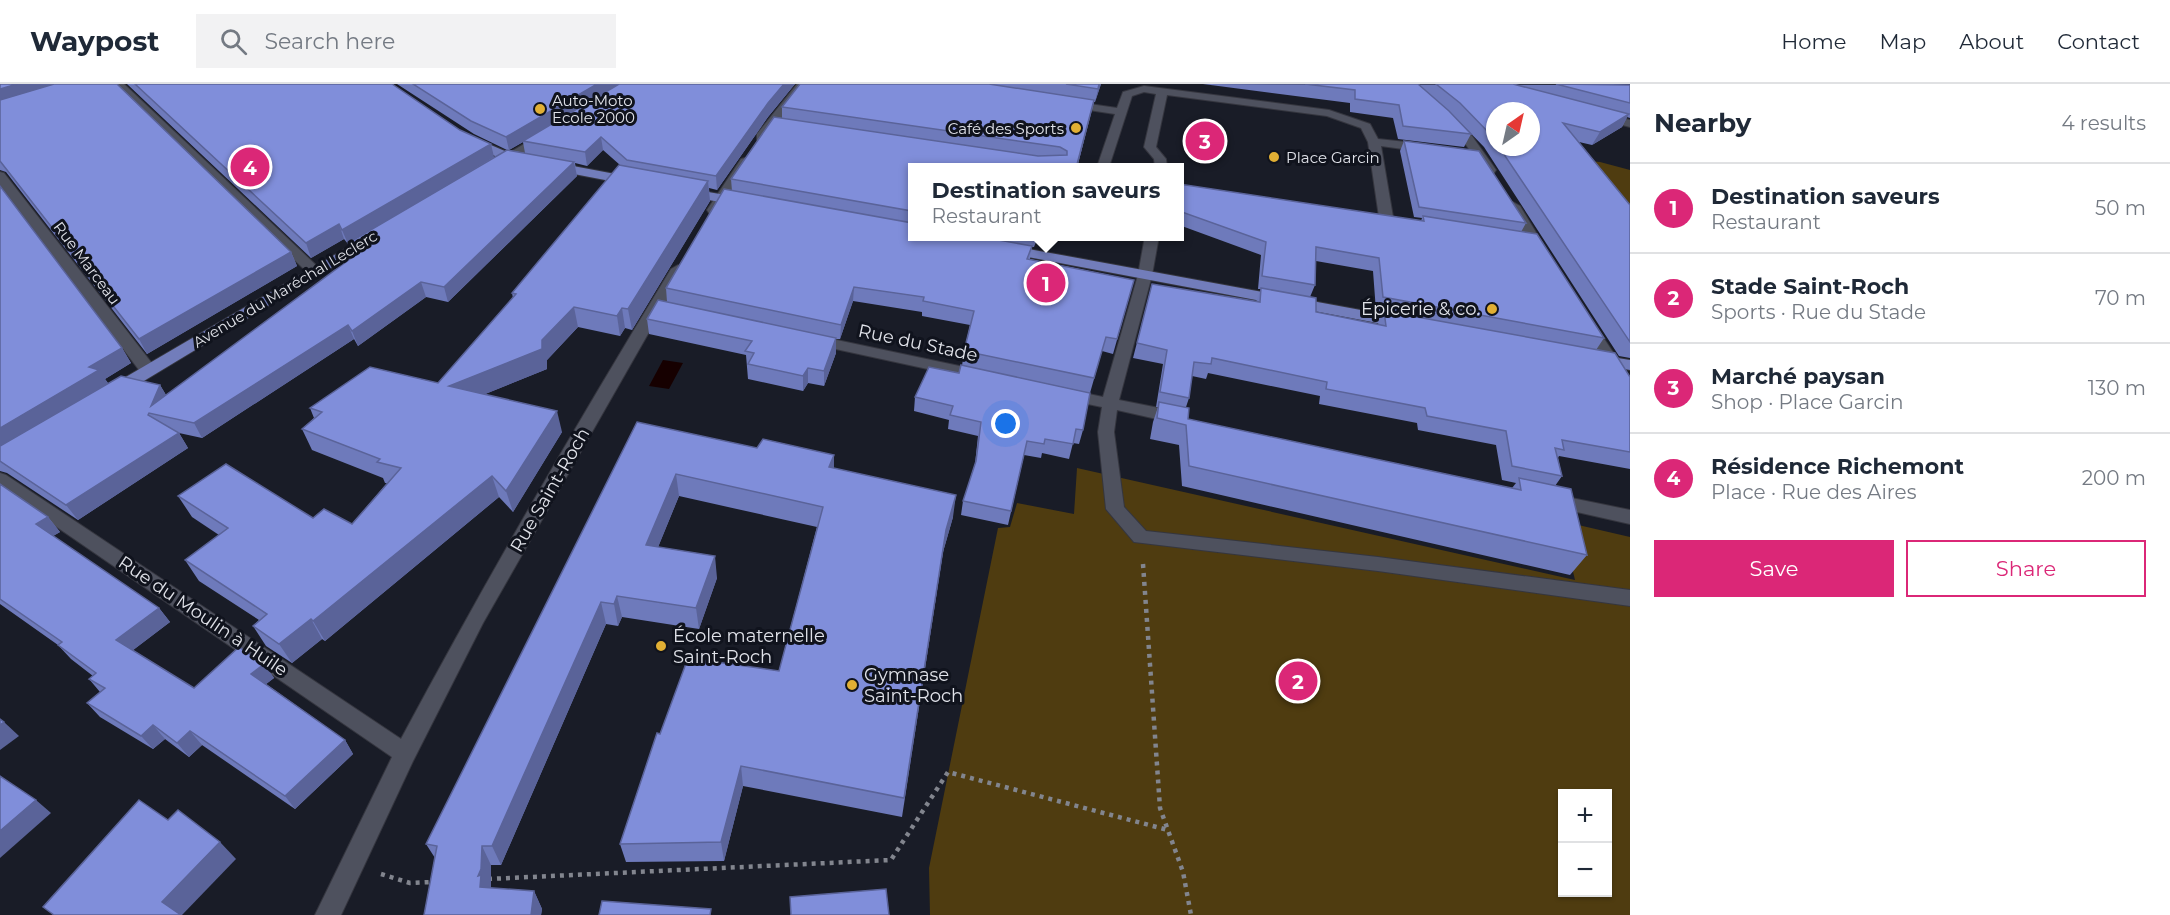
<!DOCTYPE html>
<html lang="en">
<head>
<meta charset="utf-8">
<style>
  :root { --surface:#fff; --page:#f2f2f3; --text:#1f2937; --muted:#747a83; --line:#e0e1e3; --accent:#db2777 }
  body { margin:0; font-family:Montserrat,sans-serif; background:var(--page); color:var(--text) }
  .controls { position:absolute; right:18px; bottom:18px; display:grid; overflow:hidden; border-radius:0px; box-shadow:0 2px 4px #0004 }
  .controls button { width:54px; height:54px; display:grid; place-items:center; padding:0; border:0; border-bottom:2px solid var(--line); background:var(--surface); color:var(--text); font:30px sans-serif }
  .compass { position:absolute; left:1486px; top:18px; width:54px; height:54px; border-radius:50%; background:var(--surface); box-shadow:0 2px 4px #0004; rotate:34deg }
  .you { position:absolute; left:1006px; top:340px; width:21px; height:21px; margin:-15px; border:4px solid #fff; border-radius:50%; background:#1a73e8; box-shadow:0 0 0 9px #1a73e833 }
  .badge { display:grid; place-items:center; width:39px; height:39px; border-radius:50%; background:var(--accent); color:#fff; font-size:20px; font-weight:700 }
  .pin { position:absolute; translate:-50% -50%; border:3px solid #fff; box-shadow:0 2px 6px #0006 }
  .popup { position:absolute; left:908px; top:79px; width:276px; height:78px; box-sizing:border-box; display:grid; place-content:center; border-radius:0px; background:var(--surface); filter:drop-shadow(0 2px 4px #0005); font-size:20px; white-space:nowrap; color:var(--muted) }
  .popup b { font-size:22px; color:var(--text) }
  .popup::after { content:''; position:absolute; left:50%; top:100%; margin-left:-12px; border:12px solid transparent; border-top-color:var(--surface) }
  .list { margin:0; padding:0; list-style:none }
  h2 { display:flex; justify-content:space-between; align-items:center; height:78px; margin:0; padding:0 24px; font-size:26px }
  h2 small { font-size:20px; font-weight:400; color:var(--muted) }
  .list li { display:grid; grid-template-columns:39px 1fr auto; gap:18px; align-items:center; box-sizing:border-box; height:90px; padding:0 24px; border-top:2px solid var(--line) }
  .list b { display:block; font-size:22px; white-space:nowrap }
  .list p { margin:0; font-size:20px; white-space:nowrap; color:var(--muted) }
  .list em { font-size:20px; font-style:normal; color:var(--muted) }
  .actions { display:flex; gap:12px; padding:18px 24px }
  .actions a { flex:1; padding:14px 0; border:2px solid var(--accent); border-radius:0px; text-align:center; font-size:21px; color:var(--accent) }
  .actions .main { background:var(--accent); color:#fff }
  .icon { flex:none; width:33px; height:33px; fill:none; stroke:currentColor; stroke-width:2; stroke-linecap:round; stroke-linejoin:round }
  .map { position:relative; flex:none; width:1630px; height:831px; overflow:hidden }
  header { display:flex; align-items:center; gap:36px; box-sizing:border-box; height:84px; padding:0 30px; background:var(--surface); border-bottom:2px solid var(--line) }
  header strong { font-size:28px }
  nav { display:flex; gap:33px; margin-inline-start:auto; font-size:21px }
  .search { width:420px; height:54px; background:var(--page); display:flex; align-items:center; gap:15px; box-sizing:border-box; padding:0 21px; border-radius:0px; color:var(--muted); font-size:22px }
  main { display:flex }
  aside { flex:1; background:var(--surface) }
  .map>svg:first-child { display:block }
  .green { fill:#4f3c10; fill-rule:evenodd }
  .water { fill:#160000 }
  .lines { fill:none; stroke-linecap:round; stroke-linejoin:round }
  .minor-casing { stroke:#35363f; stroke-width:2 }
  .major-casing { stroke:#35363f; stroke-width:2 }
  .path { stroke:#82858e; stroke-width:4.5; stroke-dasharray:4 5; stroke-linecap:butt }
  .minor { fill:#4e515e; fill-rule:evenodd }
  .major { fill:#727dbb; fill-rule:evenodd }
  .wall { fill:#6e7abb; fill-rule:evenodd }
  .shaded-wall { fill:#5a6399 }
  .building { fill:#808eda; stroke:#5a6399; stroke-width:1.5 }
  .poi-dot { fill:#e1af34; stroke:#10131d; stroke-width:2 }
  .labels { text-anchor:middle; dominant-baseline:central; stroke-width:6; stroke-linejoin:round; paint-order:stroke }
  .far-poi-label { font-size:15px; fill:#e0e2e9; stroke:#10131d; text-anchor:start }
  .far-street-label { font-size:15px; fill:#e0e2e9; stroke:#10131d }
  .poi-label { font-size:18px; fill:#e0e2e9; stroke:#10131d; text-anchor:start }
  .street-label { font-size:18px; fill:#e0e2e9; stroke:#10131d }
</style>
</head>
<body>
<header>
<strong>Waypost</strong>
<div class="search"><svg class="icon" aria-label="search" viewBox="0 0 24 24"><circle cx="10" cy="10" r="6"/><path d="M15 15l6 6"/></svg>Search here</div>
<nav><a>Home</a><a>Map</a><a>About</a><a>Contact</a></nav>
</header>
<main>
<div class="map">
<svg width="1630" height="831" viewBox="0 0 1630 831">
  <rect width="100%" height="100%" fill="#191c27"/>
  <g class="green">
    <polygon points="1577,76 1600,78 1630,86 1630,147"/>
    <path d="M1077 384 1575 496 1561 437 1630 453V831H930L929 784 998 444 1010 443 1017 419 1074 430ZM1562 710H1608V808H1562Z"/>
  </g>
  <polygon class="water" points="663,276 683,279 669,305 649,302"/>
  <g class="lines">
    <defs>
      <g id="minor">
        <polygon points="113,0 124,0 319,184 321,187 319,190 309,190"/>
        <polygon points="797,0 808,0 765,56 757,56 757,50"/>
        <polygon points="1144,2 1329,26 1370,40 1378,55 1425,60 1431,64 1425,68 1381,62 1393,133 1386,137 1379,133 1368,58 1361,44 1327,32 1167,11 1156,63 1166,75 1167,83 1155,83 1154,75 1144,63 1156,10 1144,8 1132,12 1109,83 1097,83 1115,30 1069,23 1063,20 1069,17 1117,24 1123,8"/>
        <polygon points="1600,29 1630,36 1630,43 1596,34 1594,32"/>
        <polygon points="1450,34 1454,35 1472,52 1496,86 1494,89 1486,89 1464,58 1446,39 1446,35"/>
        <polygon points="546,47 550,48 550,54 512,76 508,77 502,73"/>
        <polygon points="745,74 751,78 721,126 719,129 709,129 707,126 741,75"/>
        <polygon points="0,88 4,89 154,282 156,286 154,290 142,290 0,101"/>
        <polygon points="1513,118 1520,122 1549,170 1547,173 1537,173 1535,170 1506,122"/>
        <polygon points="1145,152 1159,152 1152,191 1119,316 1179,328 1185,330 1187,334 1185,338 1179,340 1117,326 1114,348 1124,423 1146,447 1378,473 1630,506 1630,522 1378,487 1134,458 1106,425 1098,348 1102,323 1059,314 1057,310 1059,306 1065,305 1103,313 1138,191"/>
        <path d="M678 181 685 185 483 539 413 677 341 831H315L392 673 0 404V389L6 391 401 655C486 496 577 339 671 185Z"/>
        <polygon points="1586,234 1591,235 1630,294 1630,311 1624,310 1579,238"/>
        <polygon points="813,251 983,287 991,292 983,297 808,259 805,256"/>
        <polygon points="1552,410 1630,426 1630,440 1546,421 1543,416 1546,411"/>
      </g>
      <g id="major">
        <polygon points="470,52 512,70 526,73 528,76 522,80 504,76 466,59 466,53"/>
        <polygon points="552,78 631,93 637,97 631,101 548,85 546,82"/>
        <polygon points="685,104 743,114 749,118 743,122 680,111 679,108 680,105"/>
        <polygon points="372,149 377,150 379,153 377,156 119,312 107,312 105,308 107,304"/>
        <polygon points="1007,161 1404,234 1412,239 1404,244 1002,168 1000,165"/>
        <polygon points="1599,271 1630,276 1630,286 1593,279 1591,276 1593,273"/>
      </g>
    </defs>
    <use href="#minor" class="minor-casing"/>
    <use href="#major" class="major-casing"/>
    <g class="path">
      <polyline points="1143,480 1160,724 1183,788 1191,831"/>
      <polyline points="381,790 410,799 432,798"/>
      <polyline points="488,795 891,776 948,688 1168,746"/>
    </g>
    <use href="#minor" class="minor"/>
    <use href="#major" class="major"/>
  </g>
  <g class="wall">
    <polygon points="0,0 291,168 297,182 147,270 6,88 0,86"/>
    <path d="M127 0H392L494 73 507 66 474 50 397 0H795L768 33 717 106 709 104 710 117 632 246 625 244 620 252 578 243 547 276V285L485 310 562 348 513 428 499 413 325 557 322 555 292 579 266 562 253 542 259 536 199 497 185 476 219 451 192 433 178 412 352 440 387 399H385L383 394 312 366 302 345 314 334 310 324 438 299 513 214 512 209 620 81 603 66 587 82 575 79 577 92 448 218 426 213 358 262 354 255 202 354 179 349 188 364 78 436 7 389 0 387V102L122 264 131 279 105 295 108 299 160 301 166 311 356 171 351 158 348 160 344 155 311 174ZM523 58 525 69 509 66Z"/>
    <polygon points="800,0 1101,0 1095,18 1094,18 1077,84 912,84 912,153 1038,153 1034,163 1032,163 1030,175 1134,196 1113,270 1102,267 1090,309 962,282 964,267 970,241 922,232 922,228 853,217 840,255 836,255 836,269 824,302 808,299 803,307 748,295 746,271 649,250 647,235 667,218 666,204 732,107 731,95 782,34 782,23"/>
    <path d="M1203 0 1630 1V34L1627 33 1622 43 1592 61 1579 58 1630 121V274L1619 272 1484 63 1454 32 1471 50 1464 63 1398 55 1393 34 1350 28V19ZM1495 27 1531 63H1495Z"/>
    <path d="M1404 57 1526 139 1521 148 1604 254 1596 266 1630 293V385L1559 372 1558 374 1562 392 1555 402 1587 471 1570 491 1182 402 1179 361 1150 355 1153 338 1158 323H1156L1163 280 1133 274 1152 200 1256 218 1261 205H1258L1261 171 1179 141V100L1421 137 1422 134 1414 133 1400 67ZM1316 177 1373 187 1376 227 1384 228 1378 240 1316 228 1310 213 1315 201ZM1208 289 1320 312 1319 320 1417 339 1418 346 1496 361 1502 396 1516 399 1512 404 1188 335 1186 323 1189 314 1192 292 1206 295Z"/>
    <polygon points="915,313 1083,346 1079,360 1073,359 1069,375 1042,369 1041,374 1024,371 1008,441 961,431 963,417 975,380 978,352 948,345 949,336 914,327"/>
    <polygon points="637,338 757,364 834,371 834,384 953,433 943,468 902,733 743,702 724,777 626,778 620,760 660,650 779,587 817,443 679,412 658,463 717,494 699,545 622,533 618,542 606,540 501,781 491,781 491,804 534,807 542,825 541,831 424,831 435,774 426,760"/>
    <polygon points="0,400 48,433 60,448 53,452 159,524 170,538 133,566 194,604 264,580 274,594 266,600 345,656 353,670 295,725 202,661 189,673 165,655 153,665 100,633 87,619 100,608 89,595 93,592 71,575 58,561 0,520"/>
  </g>
  <g class="shaded-wall">
    <polygon points="17,0 72,0 0,20 0,5"/>
    <polygon points="597,0 621,0 523,57 523,58 509,66 506,53"/>
    <polygon points="784,0 795,0 768,33 717,106 716,92 768,19"/>
    <polygon points="1099,0 1101,0 1095,18 1098,5"/>
    <polygon points="1094,16 1077,84 1076,84"/>
    <polygon points="1629,30 1622,43 1592,61 1600,48"/>
    <polygon points="601,53 603,66 587,82 585,68"/>
    <polygon points="491,60 494,73 348,160 342,146"/>
    <polygon points="574,78 577,92 448,218 444,203"/>
    <polygon points="708,97 710,117 632,246 628,225"/>
    <polygon points="339,140 344,155 311,174 306,159"/>
    <polygon points="291,168 297,182 147,270 139,255"/>
    <polygon points="421,198 426,213 358,262 352,247"/>
    <polygon points="854,203 853,217 840,255 841,241"/>
    <polygon points="574,223 578,243 547,276 547,285 456,322 449,302 542,256"/>
    <polygon points="622,224 625,244 620,252 617,232"/>
    <polygon points="348,241 354,255 202,354 194,339"/>
    <polygon points="836,254 836,269 824,302 824,287"/>
    <polygon points="122,264 131,279 105,295 109,301 0,365 0,344 89,283"/>
    <polygon points="808,284 808,299 803,307 803,292"/>
    <polygon points="160,301 169,316 151,322"/>
    <polygon points="557,327 562,348 513,428 506,407"/>
    <polygon points="179,349 188,364 78,436 66,421"/>
    <polygon points="834,371 834,393 829,383"/>
    <polygon points="676,390 679,412 650,483 646,461"/>
    <polygon points="492,392 499,413 325,557 313,537"/>
    <polygon points="956,411 953,433 943,468 902,733 946,446"/>
    <polygon points="48,433 60,448 48,455 36,440"/>
    <polygon points="715,472 717,494 699,545 696,524"/>
    <polygon points="617,512 622,533 618,542 614,520"/>
    <polygon points="601,518 606,540 501,781 492,762"/>
    <polygon points="159,524 170,538 128,570 116,556"/>
    <polygon points="311,535 322,555 292,579 279,560"/>
    <polygon points="264,580 274,594 261,604 251,590"/>
    <polygon points="4,638 19,652 0,666 0,641"/>
    <polygon points="153,641 165,655 153,665 141,652"/>
    <polygon points="190,647 202,661 189,673 177,659"/>
    <polygon points="345,656 353,670 295,725 285,712"/>
    <polygon points="741,682 743,702 724,777 721,758"/>
    <polygon points="36,716 51,729 0,774 0,747"/>
    <polygon points="220,758 236,775 182,831 176,831 162,818"/>
    <polygon points="482,762 491,781 491,804 480,803 478,792"/>
    <polygon points="534,807 542,825 541,831 531,831"/>
  </g>
  <g class="building">
    <polygon points="0,0 17,0 0,5"/>
    <polygon points="54,0 117,0 291,168 139,255 0,77 0,16"/>
    <polygon points="135,0 392,0 460,46 491,60 342,146 339,140 306,159"/>
    <polygon points="413,0 597,0 506,53 471,37"/>
    <polygon points="619,0 784,0 768,19 716,92 627,76 601,53 585,68 523,57"/>
    <polygon points="800,0 989,0 1094,16 1076,84 912,84 912,127 731,95 774,33 1038,72 1067,71 1067,67 1060,63 782,23"/>
    <polygon points="1066,0 1099,0 1098,5"/>
    <polygon points="1305,0 1418,0 1449,27 1471,50 1403,42 1399,21 1355,15 1355,6"/>
    <polygon points="1436,0 1513,0 1629,30 1600,48 1563,39 1630,121 1630,258 1499,63 1531,63 1531,27 1495,27 1495,58 1490,50 1460,19"/>
    <polygon points="1556,0 1630,1 1630,19"/>
    <polygon points="1404,57 1479,67 1526,139 1419,123"/>
    <polygon points="507,66 574,78 444,203 421,198 352,247 348,241 194,339 149,329 148,331 179,349 66,421 0,377 0,362 121,292 160,301 151,322 358,169 350,158"/>
    <polygon points="619,81 708,97 628,225 622,224 617,232 574,223 542,256 542,265 449,302 557,327 506,407 492,392 313,537 311,535 279,560 253,542 267,530 185,476 228,444 178,412 226,380 313,434 324,425 352,440 401,384 377,378 380,375 302,345 322,328 310,324 370,283 438,299 516,210 512,209"/>
    <polygon points="1179,100 1424,137 1423,132 1537,150 1604,254 1383,213 1379,174 1316,163 1315,201 1262,192 1266,158 1179,127"/>
    <polygon points="0,102 122,264 89,283 99,286 0,344"/>
    <polygon points="724,105 912,139 912,153 982,153 1032,162 1027,175 1134,196 1117,255 1106,253 1094,294 964,267 974,227 923,217 924,213 854,203 841,241 666,204"/>
    <polygon points="1152,200 1260,218 1261,204 1316,214 1316,228 1386,242 1384,227 1615,269 1630,293 1630,368 1562,356 1564,366 1555,364 1562,392 1512,382 1506,347 1427,332 1425,324 1326,305 1327,298 1212,274 1211,280 1194,278 1189,314 1160,308 1167,266 1137,259"/>
    <polygon points="658,216 836,254 824,287 808,284 803,292 748,280 754,269 745,267 752,257 647,235"/>
    <polygon points="961,281 1090,309 1083,346 1076,345 1073,360 1045,355 1044,360 1027,357 1011,427 963,417 976,377 981,338 950,331 953,322 915,313 929,283 959,289"/>
    <polygon points="1159,318 1189,324 1188,335 1521,406 1519,394 1571,405 1587,471 1189,382 1186,341 1157,334"/>
    <polygon points="637,338 757,364 763,355 834,371 829,383 956,411 946,446 904,714 741,682 721,758 620,760 657,649 660,650 688,574 779,587 823,423 676,390 646,461 715,472 696,524 617,512 614,520 601,518 492,762 482,762 481,785 478,792 481,791 480,803 534,807 531,831 424,831 437,762 426,760"/>
    <polygon points="0,400 48,433 36,440 159,524 116,556 194,604 239,563 264,580 251,590 345,656 285,712 190,647 177,659 153,641 141,652 87,619 105,604 89,595 96,589 58,561 62,558 0,515"/>
    <polygon points="0,635 4,638 0,641"/>
    <polygon points="0,692 36,716 0,747"/>
    <polygon points="139,716 168,736 178,726 220,758 162,818 181,831 54,831 43,823"/>
    <polygon points="886,805 889,831 791,831 790,813"/>
    <polygon points="602,817 711,825 710,831 599,831"/>
  </g>
  <g class="poi-dot">
    <circle cx="540" cy="25" r="6"/>
    <circle cx="1076" cy="44" r="6"/>
    <circle cx="1274" cy="73" r="6"/>
    <circle cx="1492" cy="225" r="6"/>
    <circle cx="661" cy="562" r="6"/>
    <circle cx="852" cy="601" r="6"/>
  </g>
  <g class="labels">
    <g class="far-poi-label">
      <text x="552" y="16">Auto-Moto<tspan x="552" dy="17">Ecole 2000</tspan></text>
      <text x="1064" y="44" text-anchor="end">Café des Sports</text>
      <text x="1286" y="73">Place Garcin</text>
    </g>
    <g class="far-street-label">
      <text transform="translate(87 179) rotate(53)">Rue Marceau</text>
      <text transform="translate(285 205) rotate(-31)">Avenue du Maréchal Leclerc</text>
    </g>
    <g class="poi-label">
      <text x="1480" y="225" text-anchor="end">Épicerie &amp; co.</text>
      <text x="673" y="552">École maternelle<tspan x="673" dy="21">Saint-Roch</tspan></text>
      <text x="864" y="591">Gymnase<tspan x="864" dy="21">Saint-Roch</tspan></text>
    </g>
    <g class="street-label">
      <text transform="translate(918 259) rotate(12)">Rue du Stade</text>
      <text transform="translate(550 406) rotate(-60)">Rue Saint-Roch</text>
      <text transform="translate(203 532) rotate(34)">Rue du Moulin à Huile</text>
    </g>
  </g>
</svg>
<div class="controls">
<button>+</button>
<button>−</button>
</div>
<svg class="compass" viewBox="-18 -18 36 36"><path d="M0-13l5 13h-10z" fill="#e53935"/><path d="M0 13l5-13h-10z" fill="#747a83"/></svg>
<div class="you"></div>
<div class="pin badge" style="left:1046px;top:199px">1</div>
<div class="popup"><b>Destination saveurs</b>Restaurant</div>
<div class="pin badge" style="left:1298px;top:597px">2</div>
<div class="pin badge" style="left:1205px;top:57px">3</div>
<div class="pin badge" style="left:250px;top:83px">4</div>
</div>
<aside>
<h2>Nearby<small>4 results</small></h2>
<ul class="list">
<li><span class="badge">1</span><div><b>Destination saveurs</b><p>Restaurant</p></div><em>50 m</em></li>
<li><span class="badge">2</span><div><b>Stade Saint-Roch</b><p>Sports · Rue du Stade</p></div><em>70 m</em></li>
<li><span class="badge">3</span><div><b>Marché paysan</b><p>Shop · Place Garcin</p></div><em>130 m</em></li>
<li><span class="badge">4</span><div><b>Résidence Richemont</b><p>Place · Rue des Aires</p></div><em>200 m</em></li>
</ul>
<div class="actions"><a class="main">Save</a><a>Share</a></div>
</aside>
</main>
</body>
</html>
